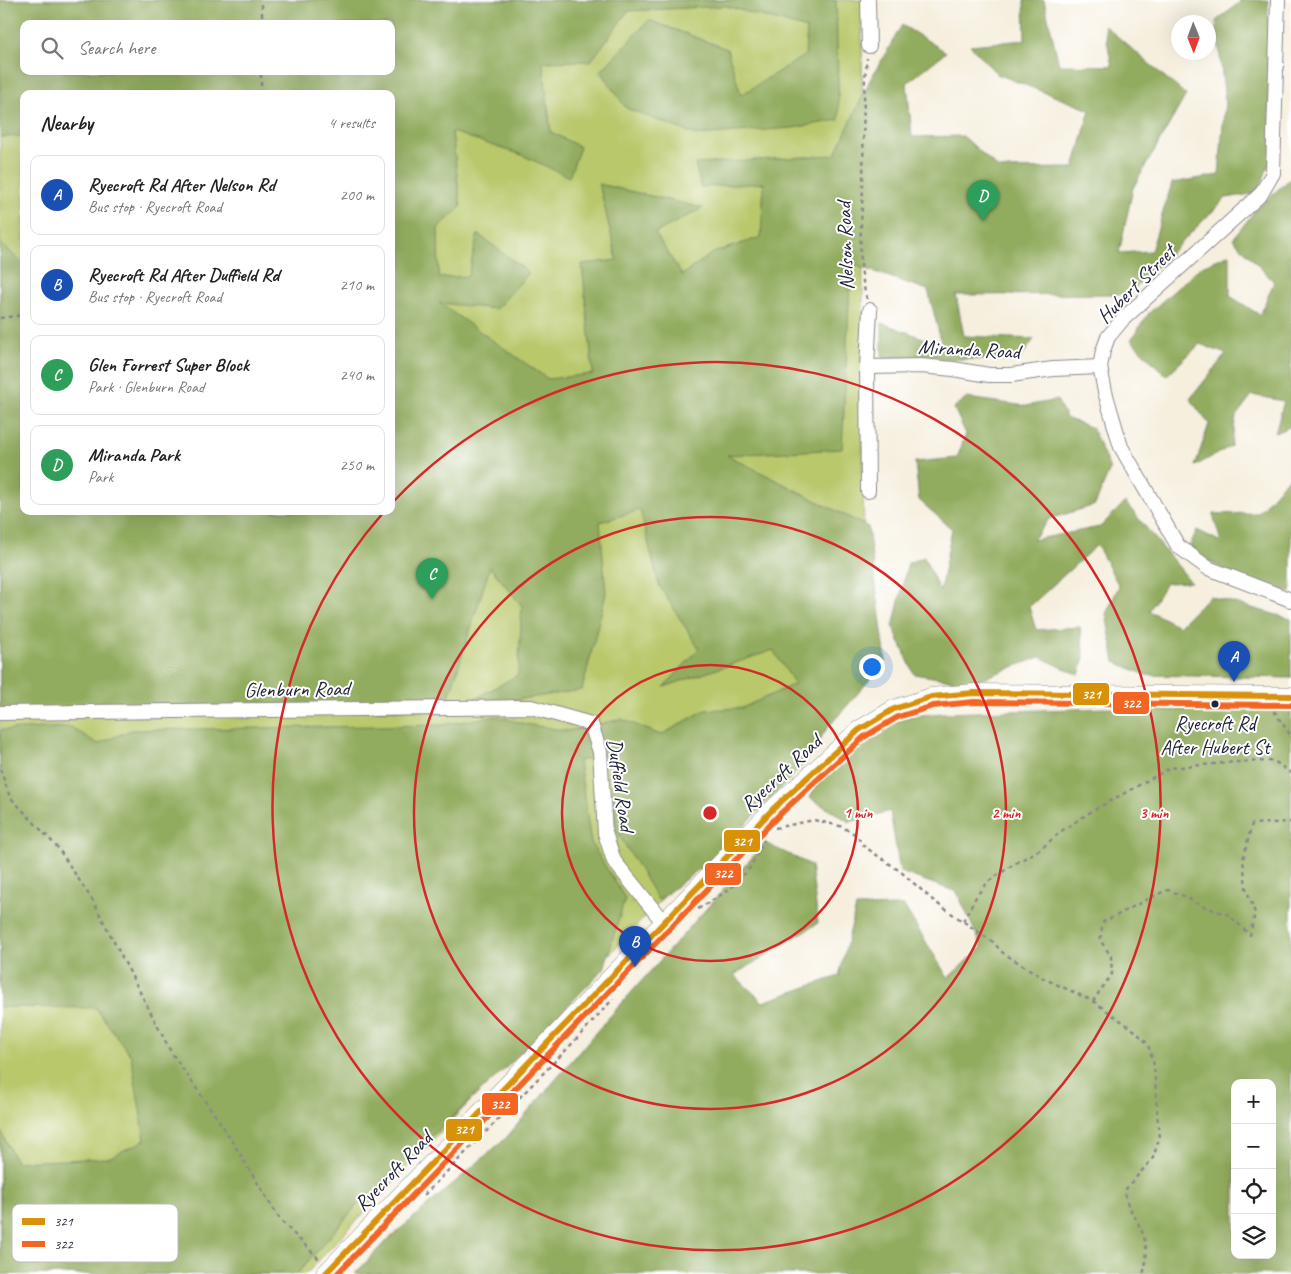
<!DOCTYPE html>
<html lang="en">
<head>
<meta charset="utf-8">
<style>
  :root { --surface:#fff; --page:#f6f6f6; --text:#222; --muted:#767676; --line:#e0e0e0; --accent:#d1495b }
  body { margin:0; font-family:Caveat,sans-serif; background:var(--page); color:var(--text) }
  .controls { position:absolute; right:15px; bottom:15px; display:grid; overflow:hidden; border-radius:10px; box-shadow:0 5px 20px #0002 }
  .controls button { width:45px; height:45px; display:grid; place-items:center; padding:0; border:0; border-bottom:1px solid var(--line); background:var(--surface); color:var(--text); font:25px sans-serif }
  .compass { position:absolute; left:1171px; top:15px; width:45px; height:45px; border-radius:50%; background:var(--surface); box-shadow:0 5px 20px #0002; rotate:179deg }
  .you { position:absolute; left:871px; top:666px; width:18px; height:18px; margin:-12px; border:4px solid #fff; border-radius:50%; background:#1a73e8; box-shadow:0 0 0 8px #1a73e833 }
  .badge { display:grid; place-items:center; width:32px; height:32px; border-radius:50%; background:var(--accent); color:#fff; font-size:16px; font-weight:700 }
  .pin { position:absolute; translate:-50% -41px; filter:drop-shadow(0 1px 2px #0008) }
  .pin::after { content:''; position:absolute; top:26px; width:18px; height:15px; background:inherit; clip-path:polygon(0 0,100% 0,50% 100%) }
  .list { margin:0; padding:0; list-style:none }
  h2 { display:flex; justify-content:space-between; align-items:center; height:65px; margin:0; padding:0 20px; font-size:21px }
  h2 small { font-size:16px; font-weight:400; color:var(--muted) }
  .list li { display:grid; grid-template-columns:32px 1fr auto; gap:15px; align-items:center; box-sizing:border-box; height:80px; margin:0 10px 10px; padding:0 10px; border:1px solid var(--line); border-radius:10px }
  .list b { display:block; font-size:19px; white-space:nowrap }
  .list p { margin:0; font-size:16px; white-space:nowrap; color:var(--muted) }
  .list em { font-size:16px; font-style:normal; color:var(--muted) }
  .icon { flex:none; width:28px; height:28px; fill:none; stroke:currentColor; stroke-width:2; stroke-linecap:round; stroke-linejoin:round }
  .map { position:relative; flex:none; width:1291px; height:1274px; overflow:hidden }
  .search { position:absolute; background:var(--surface); box-shadow:0 5px 20px #0002; left:20px; top:20px; width:375px; height:55px; display:flex; align-items:center; gap:12px; box-sizing:border-box; padding:0 18px; border-radius:10px; color:var(--muted); font-size:19px }
  .panel { position:absolute; background:var(--surface); box-shadow:0 5px 20px #0002; left:20px; top:90px; width:375px; height:425px; border-radius:10px }
  .map>svg:first-child { display:block }
  .green { fill:#b8c86b; stroke:#6d7553; fill-rule:evenodd }
  .forest { fill:#92ac5f; stroke:#5a674d; fill-rule:evenodd }
  .lines { fill:none; stroke-linecap:round; stroke-linejoin:round }
  .minor-casing { stroke:#8c888c; stroke-width:16 }
  .tertiary-casing { stroke:#8c888c; stroke-width:19 }
  .path { stroke:#8c888c; stroke-width:2.5; stroke-dasharray:4 4; stroke-linecap:butt }
  .minor { stroke:#fff; stroke-width:14 }
  .tertiary { stroke:#fff; stroke-width:18 }
  .bus-1-casing { stroke:#fff; stroke-width:10 }
  .bus-2-casing { stroke:#fff; stroke-width:10 }
  .bus-1 { stroke:#d79209; stroke-width:6 }
  .bus-2 { stroke:#f26522; stroke-width:6 }
  .ring { fill:none; stroke:#d62828; stroke-width:2.5 }
  .bus-dot { fill:#22223b; stroke:#fff; stroke-width:2 }
  .labels { text-anchor:middle; dominant-baseline:central; stroke-width:4; stroke-linejoin:round; paint-order:stroke }
  .bus-label { font-size:20px; fill:#22223b; stroke:#fff }
  .street-label { font-size:21px; fill:#22223b; stroke:#fff }
  .key { fill:#fff; stroke:#bdbdc4; stroke-width:1 }
  .key-label { font-size:14px; fill:#22223b }
  .centre { fill:#d62828; stroke:#fff; stroke-width:2.5 }
  .ring-label { font-size:15px; text-anchor:middle; font-weight:bold; fill:#d62828; stroke:#fff; stroke-width:4; stroke-linejoin:round; paint-order:stroke }
  .line-badge { stroke:#fff; stroke-width:2 }
  .badge-label { font-size:14px; text-anchor:middle; font-weight:bold; fill:#fff }
</style>
</head>
<body>
<div class="map">
<svg width="1291" height="1274" viewBox="0 0 1291 1274">
  <rect width="100%" height="100%" fill="#fff"/>
  <filter id="ink" filterUnits="userSpaceOnUse"><feTurbulence type="fractalNoise" baseFrequency=".02" numOctaves="2"/><feDisplacementMap in="SourceGraphic" scale="10" xChannelSelector="R" yChannelSelector="G"/><feConvolveMatrix kernelMatrix="1 2 1 2 8 2 1 2 1" color-interpolation-filters="sRGB"/></filter>
  <filter id="wash" filterUnits="userSpaceOnUse"><feTurbulence type="fractalNoise" baseFrequency=".0096" numOctaves="4" result="noise"/><feDisplacementMap in="SourceGraphic" scale="20" xChannelSelector="R" yChannelSelector="G"/><feGaussianBlur stdDeviation="1.12" result="paint"/><feColorMatrix in="noise" values="0 0 0 0 0 0 0 0 0 0 0 0 0 0 0 0 0 1.4 0 .05"/><feComposite in="paint" operator="in"/></filter>
  <g filter="url(#wash)">
    <rect width="100%" height="100%" fill="#f6efde"/>
    <path class="green" d="M0 0H862L864 686 306 1274H0ZM24 24H391V71H24ZM24 94H391V511H24Z"/>
    <g class="forest">
      <path d="M0 0H836L839 120 792 128 696 135 626 108 601 71 649 20 727 49 741 95 805 55 807 29 726 6 628 11 591 61 543 62 551 132 580 147 569 177 522 155 452 132 461 207 438 228 439 278 468 276 478 234 529 273 496 309 439 303 548 379 593 374 582 264 617 260 599 184 703 208 655 233 682 275 713 253 761 237 764 183 701 187 695 164 835 155 870 80 902 25 946 52 907 83 912 137 963 136 999 169 1074 168 1090 110 997 74 970 45 1025 40 1024 0H1044L1059 65 1112 66 1104 25 1186 95 1133 188 1119 253 1151 251 1172 183 1219 175 1225 100 1216 21 1240 2V0H1268V73L1272 156 1258 193 1226 198 1129 294 956 295 964 336 1034 339 1019 360 882 358V323L942 345 928 290 851 264 842 449 727 455 868 527 886 661 825 731 802 766 710 861 658 900 615 828 612 753 579 761 591 843 625 898 604 969 510 1064 359 1203 297 1274H0V1129L16 1162 108 1158 145 1140 131 1056 96 1008 0 1007V730L71 727 98 744 131 730 442 725 496 716 525 724 568 731 621 719 661 735 705 710 742 708 795 684 773 650 664 687 699 649 659 585 640 510 600 522 606 593 582 690 456 709 518 675 522 606 490 567 445 710 0 711V240L1 243 24 265V511H391V94H24V141L22 136 0 137ZM24 24H391V71H24Z"/>
      <polygon points="1291,178 1291,426 1275,433 1284,401 1252,395 1236,416 1231,446 1195,466 1209,424 1190,399 1226,354 1200,344 1166,376 1131,340 1149,313 1202,266 1230,254 1230,296 1260,315 1274,282 1233,239 1257,208"/>
      <polygon points="967,398 1026,406 1057,400 1066,418 1092,428 1110,469 1095,505 1049,519 1033,540 1100,527 1125,502 1191,582 1166,583 1149,611 1179,626 1209,596 1291,619 1291,678 1146,675 1115,662 1106,614 1119,586 1097,545 1029,607 1036,630 1080,627 1084,657 1079,675 1040,657 970,683 914,674 893,627 908,563 924,557 940,592 952,529 919,500 915,462 957,458 966,434 954,408"/>
      <polygon points="1289,477 1291,477 1291,593 1260,586 1187,552 1197,530 1221,542 1213,514 1258,513"/>
      <path d="M1291 707V1274H355L383 1244 506 1138 596 1032 765 843 811 865 818 923 734 975 763 1002 839 976 856 907 904 906 948 978 982 947 957 892 900 872 890 811 850 822 810 798 818 782 898 717 943 713 1108 708 1165 710ZM1235 1083H1272V1255H1235Z"/>
    </g>
  </g>
  <g filter="url(#ink)">
    <g class="lines">
      <defs>
        <g id="minor">
          <polyline points="868,0 869,46"/>
          <polyline points="1278,0 1273,173 1261,194 1123,319 1108,337 1103,351 1100,367 1105,392 1121,447 1178,546 1208,568 1291,600"/>
          <polyline points="867,367 921,366 953,369 989,375 1011,375 1053,369 1100,367"/>
          <polyline points="868,491 867,367 870,310"/>
          <polyline points="0,713 531,707 591,724 600,752 605,833 614,861 664,923"/>
        </g>
        <polyline id="tertiary" points="325,1274 773,809 859,730 894,709 931,697 974,693 1291,696"/>
      </defs>
      <use href="#minor" class="minor-casing"/>
      <use href="#tertiary" class="tertiary-casing"/>
      <g class="path">
        <polyline points="262,24 262,0"/>
        <polyline points="261,94 261,71"/>
        <path d="M867 299C856 263 862 221 863 184 864 142 862 100 867 58"/>
        <polyline points="0,318 24,315"/>
        <polyline points="1274,711 1291,736"/>
        <polyline points="0,769 10,797 58,848 93,901 171,1052 222,1125 281,1221 319,1259"/>
        <path d="M775 828 814 820 840 826 855 834 865 847 900 871 935 902 993 942 1003 953 1045 979 1093 1001 1112 974 1111 956 1100 940 1103 922C1125 912 1145 899 1168 890L1182 895 1202 906 1229 915 1250 935 1255 913 1246 888 1243 859 1252 824 1291 822"/>
        <polyline points="698,909 729,890 750,868 764,840"/>
        <polyline points="963,921 977,895 989,881 1014,864 1041,849 1060,832 1092,811 1170,768 1235,762 1274,761 1291,773"/>
        <path d="M1093 1001 1134 1030 1148 1044 1154 1065 1159 1139 1153 1158 1125 1190C1127 1209 1131 1208 1138 1223 1147 1240 1149 1256 1143 1274"/>
        <polyline points="424,1195 569,1047 613,999"/>
      </g>
      <use href="#minor" class="minor"/>
      <use href="#tertiary" class="tertiary"/>
      <defs>
        <polyline id="bus-1" points="325,1274 773,809 859,730 894,709 931,697 974,693 1291,696"/>
        <polyline id="bus-2" points="337,1274 779,815 864,737 898,717 933,706 974,702 1291,705"/>
      </defs>
      <use href="#bus-1" class="bus-1-casing"/>
      <use href="#bus-2" class="bus-2-casing"/>
      <use href="#bus-1" class="bus-1"/>
      <use href="#bus-2" class="bus-2"/>
    </g>
  </g>
  <g class="ring">
    <circle cx="710" cy="813" r="148"/>
    <circle cx="710" cy="813" r="296"/>
    <path d="M393 502A444 444 0 1 1 383 513"/>
  </g>
  <circle class="bus-dot" cx="1215" cy="704" r="4.5"/>
  <g class="labels">
    <g class="bus-label">
      <text x="1215" y="723">Ryecroft Rd<tspan x="1215" dy="24">After Hubert St</tspan></text>
    </g>
    <g class="street-label">
      <text transform="translate(845 246) rotate(-92)">Nelson Road</text>
      <text transform="translate(1136 284) rotate(-45)">Hubert Street</text>
      <text transform="translate(969 349) rotate(3)">Miranda Road</text>
      <text transform="translate(297 689) rotate(-1)">Glenburn Road</text>
      <text transform="translate(781 773) rotate(-43)">Ryecroft Road</text>
      <text transform="translate(621 785) rotate(82)">Duffield Road</text>
      <text transform="translate(393 1171) rotate(-46)">Ryecroft Road</text>
    </g>
  </g>
  <rect x="12" y="1204" width="166" height="58" rx="8" class="key"/>
  <rect x="22" y="1218" width="23" height="7" fill="#d79209"/>
  <rect x="22" y="1241" width="23" height="6" fill="#f26522"/>
  <g class="key-label">
    <text x="54" y="1226">321</text>
    <text x="54" y="1249">322</text>
  </g>
  <circle cx="710" cy="813" r="8" class="centre"/>
  <g class="ring-label">
    <text x="858" y="818">1 min</text>
    <text x="1006" y="818">2 min</text>
    <text x="1154" y="818">3 min</text>
  </g>
  <g class="line-badge">
    <rect x="1072" y="682" width="38" height="24" rx="5" fill="#d79209"/>
    <rect x="1112" y="691" width="38" height="24" rx="5" fill="#f26522"/>
    <rect x="723" y="829" width="38" height="24" rx="5" fill="#d79209"/>
    <rect x="704" y="862" width="38" height="24" rx="5" fill="#f26522"/>
    <rect x="481" y="1092" width="38" height="24" rx="5" fill="#f26522"/>
    <rect x="445" y="1118" width="38" height="24" rx="5" fill="#d79209"/>
  </g>
  <g class="badge-label">
    <text x="1091" y="699">321</text>
    <text x="1131" y="708">322</text>
    <text x="742" y="846">321</text>
    <text x="723" y="878">322</text>
    <text x="500" y="1109">322</text>
    <text x="464" y="1134">321</text>
  </g>
</svg>
<div class="controls">
<button>+</button>
<button>−</button>
<button><svg class="icon" aria-label="locate" viewBox="0 0 24 24"><circle cx="12" cy="12" r="6"/><path d="M12 2v4M12 18v4M2 12h4M18 12h4"/></svg></button>
<button><svg class="icon" aria-label="layers" viewBox="0 0 24 24"><path d="M12 4l9 5-9 5-9-5zM3 14l9 5 9-5"/></svg></button>
</div>
<svg class="compass" viewBox="-18 -18 36 36"><path d="M0-13l5 13h-10z" fill="#e53935"/><path d="M0 13l5-13h-10z" fill="#767676"/></svg>
<div class="you"></div>
<div class="pin badge" style="left:1234px;top:682px;background:#1a4fb4">A</div>
<div class="pin badge" style="left:635px;top:967px;background:#1a4fb4">B</div>
<div class="pin badge" style="left:432px;top:599px;background:#2e9e5b">C</div>
<div class="pin badge" style="left:983px;top:221px;background:#2e9e5b">D</div>
<div class="search"><svg class="icon" aria-label="search" viewBox="0 0 24 24"><circle cx="10" cy="10" r="6"/><path d="M15 15l6 6"/></svg>Search here</div>
<section class="panel">
<h2>Nearby<small>4 results</small></h2>
<ul class="list">
<li><span class="badge" style="background:#1a4fb4">A</span><div><b>Ryecroft Rd After Nelson Rd</b><p>Bus stop · Ryecroft Road</p></div><em>200 m</em></li>
<li><span class="badge" style="background:#1a4fb4">B</span><div><b>Ryecroft Rd After Duffield Rd</b><p>Bus stop · Ryecroft Road</p></div><em>210 m</em></li>
<li><span class="badge" style="background:#2e9e5b">C</span><div><b>Glen Forrest Super Block</b><p>Park · Glenburn Road</p></div><em>240 m</em></li>
<li><span class="badge" style="background:#2e9e5b">D</span><div><b>Miranda Park</b><p>Park</p></div><em>250 m</em></li>
</ul>
</section>
</div>
</body>
</html>
